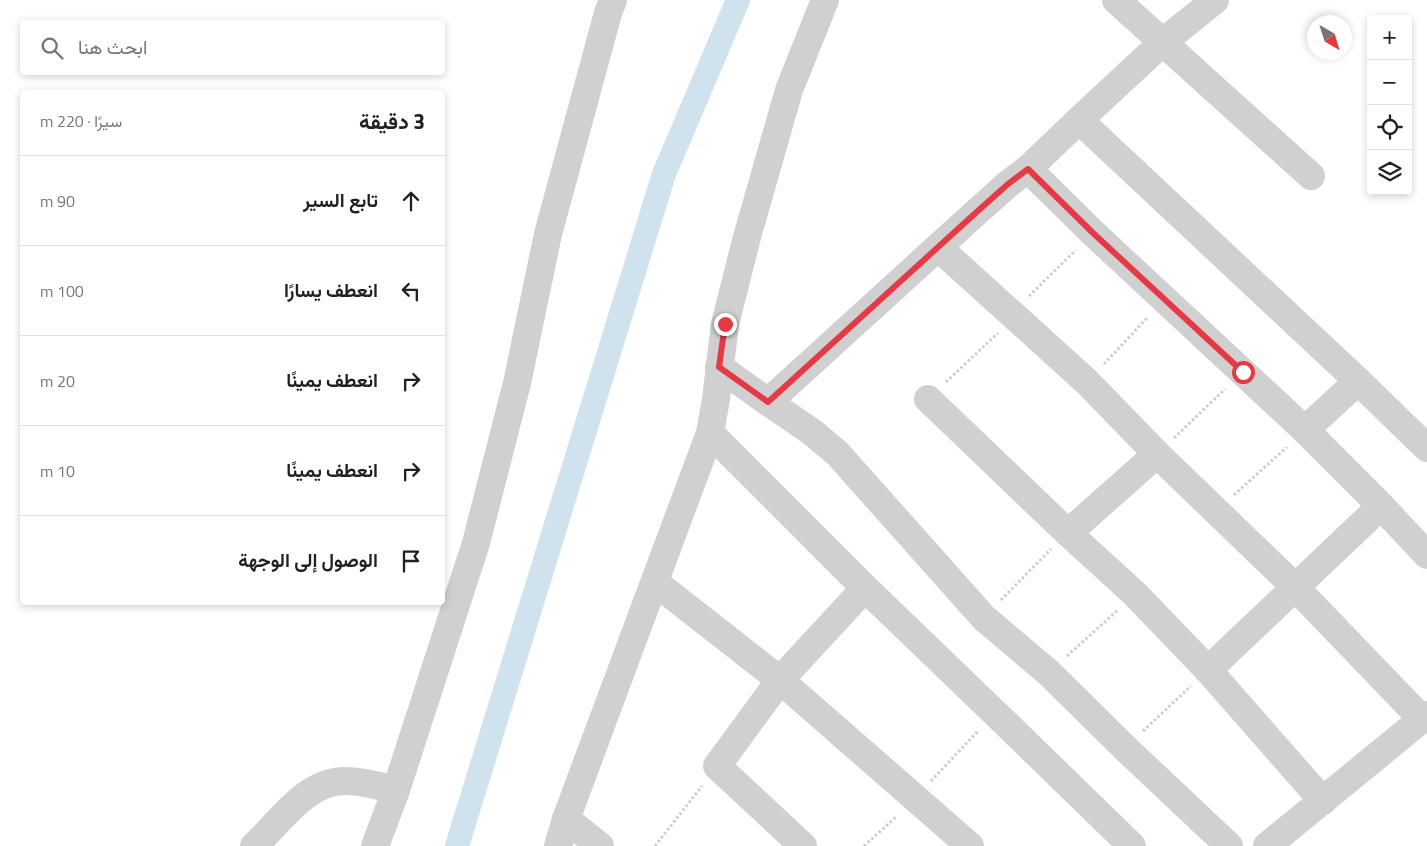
<!DOCTYPE html>
<html lang="ar">
<head>
<meta charset="utf-8">
<style>
  :root { --surface:#fff; --page:#f2f2f2; --text:#202124; --muted:#757577; --line:#e0e0e0 }
  body { margin:0; font-family:"Titillium Web",Vazirmatn,sans-serif; background:var(--page); color:var(--text); direction:rtl }
  .controls { position:absolute; right:15px; top:15px; display:grid; overflow:hidden; border-radius:5px; box-shadow:0 2px 8px #0003 }
  .controls button { width:45px; height:45px; display:grid; place-items:center; padding:0; border:0; border-bottom:1px solid var(--line); background:var(--surface); color:var(--text); font:25px sans-serif }
  .compass { position:absolute; left:1307px; top:15px; width:45px; height:45px; border-radius:50%; background:var(--surface); box-shadow:0 2px 8px #0003; rotate:141deg }
  .stop { position:absolute; width:15px; height:15px; margin:-11px; border:4px solid #e63946; border-radius:50%; background:#fff }
  .stop.end { background:#e63946; border-color:#fff; box-shadow:0 1px 5px #0008 }
  .list { margin:0; padding:0; list-style:none }
  h2 { display:flex; justify-content:space-between; align-items:center; height:65px; margin:0; padding:0 20px; font-size:21px }
  h2 small { font-size:16px; font-weight:400; color:var(--muted) }
  .list li { display:grid; grid-template-columns:32px 1fr auto; gap:15px; align-items:center; box-sizing:border-box; height:90px; padding:0 20px; border-top:1px solid var(--line) }
  .list b { display:block; font-size:19px; white-space:nowrap }
  .list em { font-size:16px; font-style:normal; color:var(--muted) }
  .icon { flex:none; width:28px; height:28px; fill:none; stroke:currentColor; stroke-width:2; stroke-linecap:round; stroke-linejoin:round }
  .map { position:relative; flex:none; width:1427px; height:846px; overflow:hidden; direction:ltr }
  .search { position:absolute; background:var(--surface); box-shadow:0 2px 8px #0003; left:20px; top:20px; width:425px; height:55px; display:flex; align-items:center; gap:12px; box-sizing:border-box; padding:0 18px; border-radius:5px; color:var(--muted); font-size:19px }
  .panel { position:absolute; background:var(--surface); box-shadow:0 2px 8px #0003; left:20px; top:90px; width:425px; height:515px; border-radius:5px; direction:rtl }
  .map>svg:first-child { display:block }
  .lines { fill:none; stroke-linecap:round; stroke-linejoin:round }
  .canal { stroke:#cfe2ee; stroke-width:24 }
  .path { stroke:#cdcdcd; stroke-width:3; stroke-dasharray:2.5 2.5; stroke-linecap:butt }
  .minor { stroke:#d0d0d0; stroke-width:28 }
  .route { stroke:#e63946; stroke-width:6 }
</style>
</head>
<body>
<div class="map">
<svg width="1427" height="846" viewBox="0 0 1427 846">
  <rect width="100%" height="100%" fill="#fff"/>
  <g class="lines">
    <polyline class="canal" points="457,846 664,174 738,0"/>
    <g class="path">
      <polyline points="1029,296 1076,250"/>
      <polyline points="1104,364 1148,317"/>
      <polyline points="946,382 998,333"/>
      <polyline points="1174,438 1225,389"/>
      <polyline points="1234,495 1287,447"/>
      <polyline points="1001,600 1051,549"/>
      <polyline points="1067,656 1118,610"/>
      <polyline points="1143,731 1191,686"/>
      <polyline points="931,781 978,731"/>
      <polyline points="655,846 702,786"/>
      <polyline points="864,846 897,816"/>
    </g>
    <g class="minor">
      <polyline points="1116,0 1311,176"/>
      <polyline points="1079,120 1358,381 1427,448"/>
      <polyline points="1028,169 1093,233 1305,430 1381,506 1208,670"/>
      <polyline points="939,248 1087,382 1157,454 1295,587 1422,719"/>
      <polyline points="719,367 768,402 970,218 1008,184 1028,169 1079,120 1163,42 1215,0"/>
      <polyline points="928,399 1068,533 1135,594 1208,670 1323,801"/>
      <polyline points="768,402 812,432 838,454 984,618 1049,673 1125,748 1229,846"/>
      <polyline points="1305,430 1358,381"/>
      <polyline points="710,433 865,588 995,713 1132,846"/>
      <polyline points="1381,506 1427,555"/>
      <polyline points="1068,533 1157,454"/>
      <polyline points="656,583 780,680 970,846"/>
      <polyline points="566,819 600,846"/>
      <path d="M254 846C280 822 307 780 346 781 362 781 380 786 396 790"/>
      <polyline points="375,846 396,790 476,543 517,383 548,234 608,13 613,0"/>
      <polyline points="558,846 566,819 710,433 716,399 725,324 747,237 789,90 825,0"/>
      <polyline points="803,846 717,766 780,680 865,588"/>
      <polyline points="1267,846 1427,715"/>
    </g>
  </g>
  <g class="lines">
    <polyline class="route" points="725,324 719,367 768,402 970,218 1008,184 1028,169 1093,233 1243,372"/>
  </g>
</svg>
<div class="controls">
<button>+</button>
<button>−</button>
<button><svg class="icon" aria-label="locate" viewBox="0 0 24 24"><circle cx="12" cy="12" r="6"/><path d="M12 2v4M12 18v4M2 12h4M18 12h4"/></svg></button>
<button><svg class="icon" aria-label="layers" viewBox="0 0 24 24"><path d="M12 4l9 5-9 5-9-5zM3 14l9 5 9-5"/></svg></button>
</div>
<svg class="compass" viewBox="-18 -18 36 36"><path d="M0-13l5 13h-10z" fill="#e53935"/><path d="M0 13l5-13h-10z" fill="#757577"/></svg>
<div class="stop" style="left:1243px;top:372px"></div>
<div class="stop end" style="left:725px;top:324px"></div>
<div class="search"><svg class="icon" aria-label="search" viewBox="0 0 24 24"><circle cx="10" cy="10" r="6"/><path d="M15 15l6 6"/></svg>ابحث هنا</div>
<section class="panel">
<h2>3 دقيقة<small>سيرًا · 220 m</small></h2>
<ul class="list">
<li><svg class="icon" aria-label="ahead" viewBox="0 0 24 24"><path d="M12 20V5M6 11l6-6 6 6"/></svg><div><b>تابع السير</b></div><em>90 m</em></li>
<li><svg class="icon" aria-label="left" viewBox="0 0 24 24"><path d="M17 20v-9H6M10 6l-5 5 5 5"/></svg><div><b>انعطف يسارًا</b></div><em>100 m</em></li>
<li><svg class="icon" aria-label="right" viewBox="0 0 24 24"><path d="M7 20v-9h11M14 6l5 5-5 5"/></svg><div><b>انعطف يمينًا</b></div><em>20 m</em></li>
<li><svg class="icon" aria-label="right" viewBox="0 0 24 24"><path d="M7 20v-9h11M14 6l5 5-5 5"/></svg><div><b>انعطف يمينًا</b></div><em>10 m</em></li>
<li><svg class="icon" aria-label="arrive" viewBox="0 0 24 24"><path d="M6 21V4h12l-3 4 3 4H6"/></svg><div><b>الوصول إلى الوجهة</b></div></li>
</ul>
</section>
</div>
</body>
</html>
